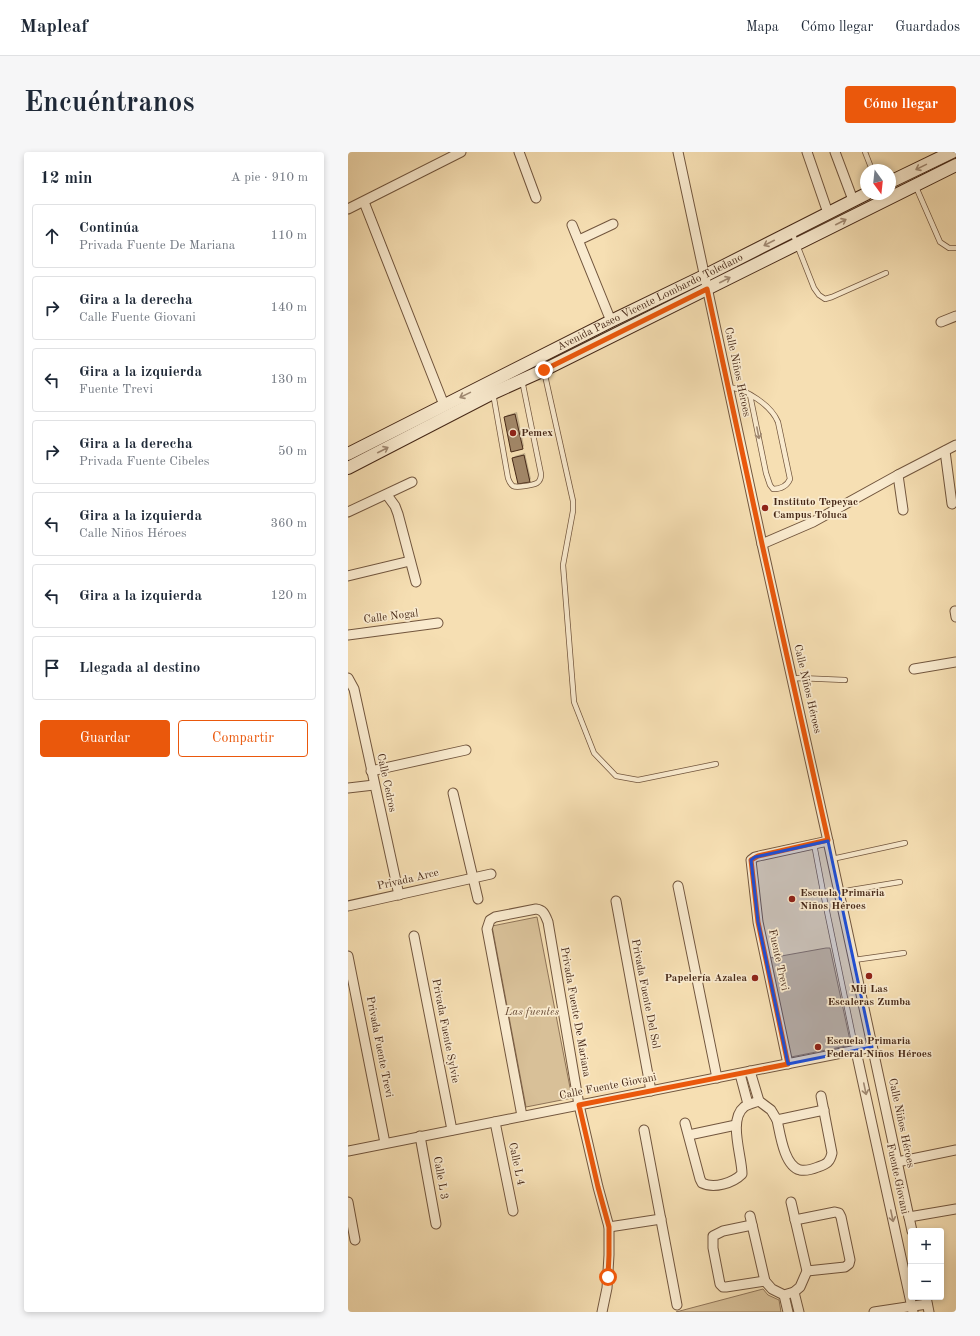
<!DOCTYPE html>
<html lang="es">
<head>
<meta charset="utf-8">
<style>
  :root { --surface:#fff; --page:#f6f6f7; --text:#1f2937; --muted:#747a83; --line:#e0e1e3; --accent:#ea580c }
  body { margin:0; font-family:"Old Standard TT",serif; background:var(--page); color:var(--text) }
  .controls { position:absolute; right:12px; bottom:12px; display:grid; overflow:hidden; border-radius:4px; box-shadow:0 2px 6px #0003 }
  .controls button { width:36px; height:36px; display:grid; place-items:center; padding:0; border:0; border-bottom:1px solid var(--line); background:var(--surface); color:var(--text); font:20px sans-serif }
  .compass { position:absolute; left:512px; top:12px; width:36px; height:36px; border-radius:50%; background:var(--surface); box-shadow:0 2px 6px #0003; rotate:165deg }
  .stop { position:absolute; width:12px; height:12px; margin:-9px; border:3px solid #ea580c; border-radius:50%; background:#fff }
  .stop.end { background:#ea580c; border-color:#fff; box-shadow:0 1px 4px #0008 }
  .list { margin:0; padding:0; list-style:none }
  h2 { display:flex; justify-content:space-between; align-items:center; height:52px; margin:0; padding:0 16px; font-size:17px }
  h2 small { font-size:13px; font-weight:400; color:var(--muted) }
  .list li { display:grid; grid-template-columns:26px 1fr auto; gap:12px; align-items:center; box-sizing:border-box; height:64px; margin:0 8px 8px; padding:0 8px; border:1px solid var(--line); border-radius:4px }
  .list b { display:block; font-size:15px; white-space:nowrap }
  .list p { margin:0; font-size:13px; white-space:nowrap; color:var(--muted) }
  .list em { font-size:13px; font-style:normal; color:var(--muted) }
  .actions { display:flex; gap:8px; padding:12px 16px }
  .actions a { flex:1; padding:9px 0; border:1px solid var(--accent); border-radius:4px; text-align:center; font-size:14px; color:var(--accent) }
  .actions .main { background:var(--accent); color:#fff }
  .icon { flex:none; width:22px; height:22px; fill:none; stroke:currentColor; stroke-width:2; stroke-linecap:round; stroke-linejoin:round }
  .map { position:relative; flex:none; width:608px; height:1160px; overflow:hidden; border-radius:4px }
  header { display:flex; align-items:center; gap:24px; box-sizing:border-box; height:56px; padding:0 20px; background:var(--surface); border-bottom:1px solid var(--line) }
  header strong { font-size:19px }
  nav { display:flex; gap:22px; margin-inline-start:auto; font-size:14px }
  .intro { display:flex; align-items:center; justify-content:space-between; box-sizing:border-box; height:96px; padding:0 24px }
  h1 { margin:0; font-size:28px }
  .button { padding:10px 18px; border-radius:4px; background:var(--accent); color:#fff; font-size:14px; font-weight:700 }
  main { display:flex; gap:24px; padding:0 24px }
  aside { flex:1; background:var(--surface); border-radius:4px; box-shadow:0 2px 6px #0003 }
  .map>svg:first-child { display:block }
  .green { fill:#d8c098; stroke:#8f7458 }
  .shadow { fill:#0003 }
  .building { fill:#a28768; stroke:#462817 }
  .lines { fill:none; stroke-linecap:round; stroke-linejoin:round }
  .lane-casing { stroke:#72563e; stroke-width:6 }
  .street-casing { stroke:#72563e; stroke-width:11 }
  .secondary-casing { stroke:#462817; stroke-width:14 }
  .lane { stroke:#f9eace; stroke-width:4.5 }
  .street { stroke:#f9eace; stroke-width:9 }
  .secondary { stroke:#f9eace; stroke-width:12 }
  .oneway { stroke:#a08972 }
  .route { stroke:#ea580c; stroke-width:5 }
  .marked { fill:#1d4ed8; fill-opacity:0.2; stroke:#1d4ed8; stroke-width:3; stroke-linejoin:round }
  .poi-dot { fill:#8f2418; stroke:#f9eace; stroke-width:1.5 }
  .labels { text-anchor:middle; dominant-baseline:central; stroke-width:3.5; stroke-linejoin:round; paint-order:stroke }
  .street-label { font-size:11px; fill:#462817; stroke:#f9eace }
  .poi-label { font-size:11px; font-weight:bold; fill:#462817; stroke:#f9eace; text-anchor:start }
  .park-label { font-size:11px; font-style:italic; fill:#634631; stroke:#f9eace }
</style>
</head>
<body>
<header>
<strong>Mapleaf</strong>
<nav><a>Mapa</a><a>Cómo llegar</a><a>Guardados</a></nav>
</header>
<div class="intro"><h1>Encuéntranos</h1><a class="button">Cómo llegar</a></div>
<main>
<aside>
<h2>12 min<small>A pie · 910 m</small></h2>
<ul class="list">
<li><svg class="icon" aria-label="ahead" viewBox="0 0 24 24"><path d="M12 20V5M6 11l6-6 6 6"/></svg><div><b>Continúa</b><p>Privada Fuente De Mariana</p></div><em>110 m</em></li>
<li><svg class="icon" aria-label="right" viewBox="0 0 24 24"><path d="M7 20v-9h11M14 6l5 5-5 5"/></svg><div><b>Gira a la derecha</b><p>Calle Fuente Giovani</p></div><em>140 m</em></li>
<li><svg class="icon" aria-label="left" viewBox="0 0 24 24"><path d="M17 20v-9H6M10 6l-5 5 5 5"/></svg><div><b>Gira a la izquierda</b><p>Fuente Trevi</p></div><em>130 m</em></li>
<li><svg class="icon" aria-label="right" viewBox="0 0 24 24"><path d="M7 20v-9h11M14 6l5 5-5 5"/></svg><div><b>Gira a la derecha</b><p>Privada Fuente Cibeles</p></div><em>50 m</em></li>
<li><svg class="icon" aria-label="left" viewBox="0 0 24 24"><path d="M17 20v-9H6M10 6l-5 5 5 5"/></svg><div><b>Gira a la izquierda</b><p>Calle Niños Héroes</p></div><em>360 m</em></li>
<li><svg class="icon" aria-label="left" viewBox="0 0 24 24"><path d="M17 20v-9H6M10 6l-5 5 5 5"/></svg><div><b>Gira a la izquierda</b></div><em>120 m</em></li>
<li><svg class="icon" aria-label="arrive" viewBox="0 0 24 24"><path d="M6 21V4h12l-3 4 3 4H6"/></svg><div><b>Llegada al destino</b></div></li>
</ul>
<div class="actions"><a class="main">Guardar</a><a>Compartir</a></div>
</aside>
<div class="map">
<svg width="608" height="1160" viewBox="0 0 608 1160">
  <rect width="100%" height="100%" fill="#f6dfb3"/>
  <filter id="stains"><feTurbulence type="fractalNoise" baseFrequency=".005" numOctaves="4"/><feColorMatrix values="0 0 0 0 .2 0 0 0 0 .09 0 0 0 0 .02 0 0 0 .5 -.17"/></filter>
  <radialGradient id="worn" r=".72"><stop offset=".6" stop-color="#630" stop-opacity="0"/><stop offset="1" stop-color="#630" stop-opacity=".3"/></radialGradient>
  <g class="green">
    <polygon points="189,765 224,946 178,955 144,774"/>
    <polygon points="478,796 482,796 503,893 443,905 422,806"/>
    <polygon points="415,1137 420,1143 431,1148 433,1160 328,1160"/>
  </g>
  <g class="shadow">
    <polygon points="169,260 176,294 174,296 157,265 159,263"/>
    <polygon points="177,301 183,327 181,329 165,306 167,304"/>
  </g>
  <g class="building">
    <polygon points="167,262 175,297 163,300 156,265"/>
    <polygon points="176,303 182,330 170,332 164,306"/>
  </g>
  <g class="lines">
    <defs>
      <g id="lane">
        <polyline points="517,0 524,18"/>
        <polyline points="568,35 592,90 601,96 608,96"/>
        <polyline points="444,80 466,136 471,143 477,147 484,145 538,121"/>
        <polyline points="196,219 225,349 225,359 215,413 223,513 226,550 246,601 268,624 290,628 368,612"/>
        <path d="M380 235C398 237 423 253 430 270L442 327C439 334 434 337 425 337L422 333 418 321 402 243"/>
        <path d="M145 241 160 326C161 329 162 332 165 334 169 336 185 333 189 331 192 329 193 326 193 322L174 228"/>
        <polyline points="444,527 451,526 497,528"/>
        <polyline points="466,692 476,745 508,899"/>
        <polyline points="484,707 557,691"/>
        <polyline points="491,740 552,730"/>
        <polyline points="506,808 556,801"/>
      </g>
      <g id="street">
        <polyline points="171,0 188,46"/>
        <polyline points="330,0 414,392 480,689 564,1079"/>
        <polyline points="459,0 480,61"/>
        <polyline points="487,0 505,48"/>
        <polyline points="16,50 96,253"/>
        <polyline points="0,57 113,0"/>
        <polyline points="224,73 263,169"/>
        <polyline points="231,88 265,72"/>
        <polyline points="593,170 608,164"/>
        <polyline points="597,299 604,352"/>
        <polyline points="550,323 555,358"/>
        <polyline points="39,343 47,354 50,362 68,430"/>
        <polyline points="0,360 64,330"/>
        <polyline points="414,392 465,370 550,323 608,293"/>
        <polyline points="0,424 62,409"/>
        <polyline points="607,459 608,465"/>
        <polyline points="0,483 90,471"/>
        <polyline points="566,517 608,510"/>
        <polyline points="0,526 6,537 51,743"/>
        <polyline points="23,619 118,598"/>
        <polyline points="0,636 26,633"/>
        <polyline points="105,641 130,747"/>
        <polyline points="330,734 369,926"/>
        <polyline points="268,749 303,939"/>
        <polyline points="0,754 143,722"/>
        <polyline points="66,784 104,978"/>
        <polyline points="0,804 37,991"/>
        <polyline points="508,899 565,1160"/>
        <polyline points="440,912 410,770 403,708 407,705 411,704 480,689"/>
        <polyline points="402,919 411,949 423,958 429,968 476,958"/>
        <polyline points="392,922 400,952"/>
        <path d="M174 964 139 777 142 768 147 765 188 757C196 758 197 763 200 770L231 953 250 1035 261 1075V1103L259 1136 254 1160"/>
        <path d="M429 968C432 981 436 1014 452 1018 457 1019 465 1017 470 1015 479 1012 482 1010 484 1001L473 944"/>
        <polyline points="147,970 165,1059"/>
        <path d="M337 971 352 1027 354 1031C366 1037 385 1031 394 1022 394 1004 380 968 396 955 400 952 406 951 411 949"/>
        <polyline points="296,978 329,1153"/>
        <polyline points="341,983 388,973"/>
        <polyline points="72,984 88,1072"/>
        <polyline points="0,999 524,895"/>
        <polyline points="549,1010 608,998"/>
        <polyline points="0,1050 7,1088"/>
        <polyline points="402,1064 417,1129 424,1137 436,1143 446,1140 452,1135 459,1119 443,1050"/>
        <polyline points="561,1065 608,1057"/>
        <polyline points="447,1068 487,1060 491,1061 493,1065 502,1108 501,1112 497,1115 459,1119"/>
        <polyline points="404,1073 375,1079 365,1084 365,1096 372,1132 375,1135 378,1135 417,1129"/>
        <polyline points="261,1075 313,1067"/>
        <polyline points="446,1140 451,1160"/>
        <polyline points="436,1143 440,1160"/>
        <polyline points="578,1145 581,1160"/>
        <polyline points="526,1160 579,1152"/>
      </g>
      <g id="secondary">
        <polyline points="542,30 604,0"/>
        <path id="s1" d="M0 302 263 169 356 124 518 42"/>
        <polyline points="0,316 145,241 196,218 608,13"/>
      </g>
    </defs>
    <use href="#lane" class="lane-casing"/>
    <use href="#street" class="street-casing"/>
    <use href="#secondary" class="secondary-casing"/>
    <use href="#lane" class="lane"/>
    <use href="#street" class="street"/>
    <use href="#secondary" class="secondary"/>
  </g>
  <defs><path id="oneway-shaft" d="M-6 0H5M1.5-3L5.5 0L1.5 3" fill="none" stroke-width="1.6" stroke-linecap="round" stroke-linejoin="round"/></defs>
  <g class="oneway">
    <use href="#oneway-shaft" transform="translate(573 15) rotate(154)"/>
    <use href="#oneway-shaft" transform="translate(493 70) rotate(-27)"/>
    <use href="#oneway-shaft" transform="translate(421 91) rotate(153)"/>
    <use href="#oneway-shaft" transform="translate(377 128) rotate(-27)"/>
    <use href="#oneway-shaft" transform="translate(117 243) rotate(154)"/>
    <use href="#oneway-shaft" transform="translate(410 281) rotate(79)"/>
    <use href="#oneway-shaft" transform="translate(35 298) rotate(-27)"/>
    <use href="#oneway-shaft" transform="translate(517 937) rotate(78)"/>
    <use href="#oneway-shaft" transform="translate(544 1064) rotate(78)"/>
  </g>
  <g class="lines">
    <polyline class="route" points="196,218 359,137 414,392 480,688 410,704 403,708 410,770 440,912 231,953 250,1035 261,1075 261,1103 260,1125"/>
  </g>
  <path class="marked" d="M480 689 524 895 440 912 410 770 403 708 407 705Z"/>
  <g class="poi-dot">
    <circle cx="165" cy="281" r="4"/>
    <circle cx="417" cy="356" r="4"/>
    <circle cx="444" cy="747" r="4"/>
    <circle cx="521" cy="824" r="4"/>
    <circle cx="407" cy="826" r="4"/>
    <circle cx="470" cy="895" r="4"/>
  </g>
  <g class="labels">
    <g class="street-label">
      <text stroke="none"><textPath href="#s1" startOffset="338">Avenida Paseo Vicente Lombardo Toledano</textPath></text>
      <text transform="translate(389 220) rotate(78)">Calle Niños Héroes</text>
      <text transform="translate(43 465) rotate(-7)">Calle Nogal</text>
      <text transform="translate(459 537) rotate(77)">Calle Niños Héroes</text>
      <text transform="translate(38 631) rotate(78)">Calle Cedros</text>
      <text transform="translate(60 728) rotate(-13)">Privada Arce</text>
      <text transform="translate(430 808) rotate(78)">Fuente Trevi</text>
      <text transform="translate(297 842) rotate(79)">Privada Fuente Del Sol</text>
      <text transform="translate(227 860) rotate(80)">Privada Fuente De Mariana</text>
      <text transform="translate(97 879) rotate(79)">Privada Fuente Sylvie</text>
      <text transform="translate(31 895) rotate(79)">Privada Fuente Trevi</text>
      <text transform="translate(260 935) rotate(-11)">Calle Fuente Giovani</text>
      <text transform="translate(553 971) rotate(78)">Calle Niños Héroes</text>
      <text transform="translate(168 1012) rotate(78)">Calle L 4</text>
      <text transform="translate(92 1026) rotate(80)">Calle L 3</text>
      <text transform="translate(549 1027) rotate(78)">Fuente Giovani</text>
    </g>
    <g class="poi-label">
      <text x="173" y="281">Pemex</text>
      <text x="425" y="350">Instituto Tepeyac<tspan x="425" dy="13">Campus Toluca</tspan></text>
      <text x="452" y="741">Escuela Primaria<tspan x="452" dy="13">Niños Héroes</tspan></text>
      <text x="399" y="826" text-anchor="end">Papelería Azalea</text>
      <text x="521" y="837" text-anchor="middle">Mij Las<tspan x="521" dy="13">Escaleras Zumba</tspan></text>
      <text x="478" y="889">Escuela Primaria<tspan x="478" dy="13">Federal Niños Héroes</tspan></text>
    </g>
    <g class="park-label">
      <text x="184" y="860">Las fuentes</text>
    </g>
  </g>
  <rect width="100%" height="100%" filter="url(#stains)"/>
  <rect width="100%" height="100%" fill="url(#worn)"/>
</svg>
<div class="controls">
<button>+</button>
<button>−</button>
</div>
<svg class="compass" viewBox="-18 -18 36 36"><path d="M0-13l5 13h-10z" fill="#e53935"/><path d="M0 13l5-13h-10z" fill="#747a83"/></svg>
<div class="stop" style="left:260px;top:1125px"></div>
<div class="stop end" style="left:196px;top:218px"></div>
</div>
</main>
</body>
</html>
